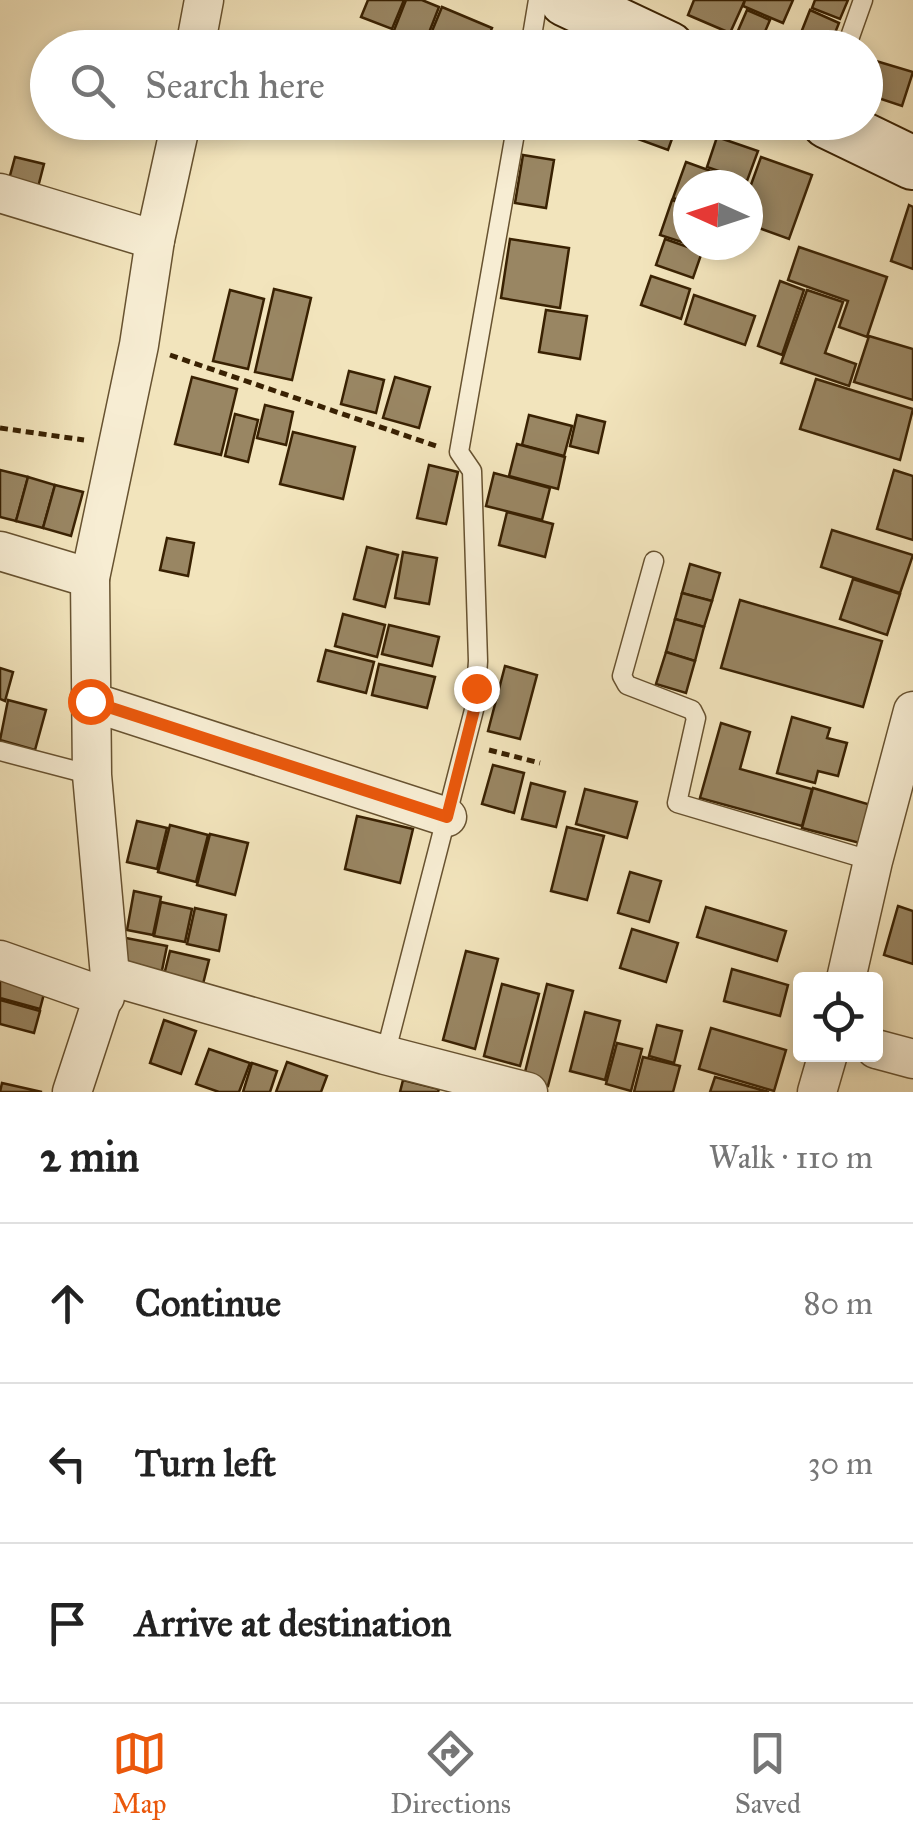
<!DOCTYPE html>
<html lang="en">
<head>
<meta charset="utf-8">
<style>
  :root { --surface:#fff; --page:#f2f2f2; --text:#222; --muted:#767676; --line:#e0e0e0; --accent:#ea580c }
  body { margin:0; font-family:"IM FELL Great Primer",serif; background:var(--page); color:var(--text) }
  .controls { position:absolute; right:30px; bottom:30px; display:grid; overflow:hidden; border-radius:10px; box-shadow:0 5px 15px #0003 }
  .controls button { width:90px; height:90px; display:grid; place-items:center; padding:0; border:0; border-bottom:2px solid var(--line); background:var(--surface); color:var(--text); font:50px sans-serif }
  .compass { position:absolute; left:673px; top:170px; width:90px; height:90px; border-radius:50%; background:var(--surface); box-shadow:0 5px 15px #0003; rotate:273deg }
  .stop { position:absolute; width:30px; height:30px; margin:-22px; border:8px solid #ea580c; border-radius:50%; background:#fff }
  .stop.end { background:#ea580c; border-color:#fff; box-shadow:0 2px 10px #0008 }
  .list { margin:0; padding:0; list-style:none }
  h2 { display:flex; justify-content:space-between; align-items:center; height:130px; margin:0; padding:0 40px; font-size:42px }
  h2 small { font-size:32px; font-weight:400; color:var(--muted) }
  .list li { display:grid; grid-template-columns:65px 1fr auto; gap:30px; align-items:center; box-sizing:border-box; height:160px; padding:0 40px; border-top:2px solid var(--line) }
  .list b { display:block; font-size:38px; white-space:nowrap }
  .list em { font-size:32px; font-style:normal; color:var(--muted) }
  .icon { flex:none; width:55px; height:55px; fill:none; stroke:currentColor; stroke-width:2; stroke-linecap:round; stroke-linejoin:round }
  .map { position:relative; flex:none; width:913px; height:1092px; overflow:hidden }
  .search { position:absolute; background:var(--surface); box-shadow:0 5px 15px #0003; left:30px; right:30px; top:30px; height:110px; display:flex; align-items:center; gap:25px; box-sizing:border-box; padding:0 35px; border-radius:55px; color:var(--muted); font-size:38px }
  .sheet { height:610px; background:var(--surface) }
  nav { display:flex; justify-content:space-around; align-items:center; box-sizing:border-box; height:140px; border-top:2px solid var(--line); background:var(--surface); font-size:28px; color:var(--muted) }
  nav a { display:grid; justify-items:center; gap:5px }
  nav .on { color:var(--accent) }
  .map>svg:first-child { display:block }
  .building { fill:#998663; stroke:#392102; stroke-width:2.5 }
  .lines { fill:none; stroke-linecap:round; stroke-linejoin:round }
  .service-casing { stroke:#675230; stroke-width:21 }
  .minor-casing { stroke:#675230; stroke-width:41 }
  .secondary-casing { stroke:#392102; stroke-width:56 }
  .path { stroke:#392102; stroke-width:5; stroke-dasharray:8 5; stroke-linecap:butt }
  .service { stroke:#f7edd3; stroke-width:18 }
  .minor { stroke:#f7edd3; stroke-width:38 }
  .secondary { stroke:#f7edd3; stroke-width:52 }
  .route { stroke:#ea580c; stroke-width:12 }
</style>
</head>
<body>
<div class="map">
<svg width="913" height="1092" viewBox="0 0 913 1092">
  <rect width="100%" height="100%" fill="#f2e4bc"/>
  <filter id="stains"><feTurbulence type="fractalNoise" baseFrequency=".002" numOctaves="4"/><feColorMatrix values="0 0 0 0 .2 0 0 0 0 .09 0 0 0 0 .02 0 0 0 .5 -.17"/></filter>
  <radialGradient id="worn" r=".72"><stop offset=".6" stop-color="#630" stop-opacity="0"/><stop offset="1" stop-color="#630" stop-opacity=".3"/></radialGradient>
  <g class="building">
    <polygon points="368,0 404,0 392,29 361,17"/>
    <polygon points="406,0 422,0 439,7 423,48 387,48"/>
    <polygon points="694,0 745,0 730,33 688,15"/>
    <polygon points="745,0 793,0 783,23 743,6"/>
    <polygon points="815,0 848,0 840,19 812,8"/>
    <polygon points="442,7 492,28 484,48 425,48"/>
    <polygon points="747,10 770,20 758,48 734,40"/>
    <polygon points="810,10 839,23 829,48 795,48"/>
    <polygon points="876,61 913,72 902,106 866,94"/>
    <polygon points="644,122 678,122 668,150 638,139"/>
    <polygon points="717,137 758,151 747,181 707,167"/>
    <polygon points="523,155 554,160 546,208 515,203"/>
    <polygon points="15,157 44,164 37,191 8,183"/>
    <polygon points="761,157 812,175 789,239 748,224 748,193"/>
    <polygon points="686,162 733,179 731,185 688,185 688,203 673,198"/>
    <polygon points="672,200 688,205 688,244 660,235"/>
    <polygon points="909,205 913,207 913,269 891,261"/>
    <polygon points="510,239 569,248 560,308 501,298"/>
    <polygon points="665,239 702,252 693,278 656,265"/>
    <polygon points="690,245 728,245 724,256"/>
    <polygon points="799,247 887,277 867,337 839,327 848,301 788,280"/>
    <polygon points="651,276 690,289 681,319 641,305"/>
    <polygon points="780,281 804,290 782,355 758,346"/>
    <polygon points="274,289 311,298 292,380 255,372"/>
    <polygon points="230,290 264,299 248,369 213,361"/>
    <polygon points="807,290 843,302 825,353 856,364 849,386 781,363"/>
    <polygon points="694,295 755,316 745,345 685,324"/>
    <polygon points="546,310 587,316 580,359 539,352"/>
    <polygon points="869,336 913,349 913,400 854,382"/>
    <polygon points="349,371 384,380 376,413 341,404"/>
    <polygon points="192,377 237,389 221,455 175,444"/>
    <polygon points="395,377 430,387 419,428 383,418"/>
    <polygon points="816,379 913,409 900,460 800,429"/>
    <polygon points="265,405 293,412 286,445 257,438"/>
    <polygon points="235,414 258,420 248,462 225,456"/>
    <polygon points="529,415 572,426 564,456 522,445"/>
    <polygon points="577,415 605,422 598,453 570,446"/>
    <polygon points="293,432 355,447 343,499 280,484"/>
    <polygon points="517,444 565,457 558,489 509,476"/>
    <polygon points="429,465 458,472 446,524 417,518"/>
    <polygon points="0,470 28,477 16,521 0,517"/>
    <polygon points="894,470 913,476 913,540 877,529"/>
    <polygon points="494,473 550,488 542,520 486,506"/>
    <polygon points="28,477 55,485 43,528 16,521"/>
    <polygon points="55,485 83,492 71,536 43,528"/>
    <polygon points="507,512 553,524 545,557 499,545"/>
    <polygon points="832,530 913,555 900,593 821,567"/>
    <polygon points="167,538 194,543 188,576 160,570"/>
    <polygon points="367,547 398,555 385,607 354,599"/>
    <polygon points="403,552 437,558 429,604 395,598"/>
    <polygon points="690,564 720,573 712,601 682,593"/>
    <polygon points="853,579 900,594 887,635 840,619"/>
    <polygon points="682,593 712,601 704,627 675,619"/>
    <polygon points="740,600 882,641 863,707 721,668"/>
    <polygon points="343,614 385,625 377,657 335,646"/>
    <polygon points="675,619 704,627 695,661 666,652"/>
    <polygon points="389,625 439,637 432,666 382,654"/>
    <polygon points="326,650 374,662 366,693 318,681"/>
    <polygon points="666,652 695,661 686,693 656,684"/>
    <polygon points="379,664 435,677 427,708 372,695"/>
    <polygon points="505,666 537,675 520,739 488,731"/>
    <polygon points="0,668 13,672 5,701 0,699"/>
    <polygon points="8,700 46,710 35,750 0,740"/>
    <polygon points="792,717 830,728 827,738 847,743 838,776 818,771 815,783 777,773"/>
    <polygon points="721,723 750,732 740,769 812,789 802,826 700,798"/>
    <polygon points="493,765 524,773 514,813 482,804"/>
    <polygon points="531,783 565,792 556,827 522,819"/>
    <polygon points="813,788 871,805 860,843 802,828"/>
    <polygon points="585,789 637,802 627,838 576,824"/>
    <polygon points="357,816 413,829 400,883 345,869"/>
    <polygon points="137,821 167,828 157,869 127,862"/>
    <polygon points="170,825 208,835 196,882 158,872"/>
    <polygon points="567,827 604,836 587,900 551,891"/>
    <polygon points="210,834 248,843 235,895 197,885"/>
    <polygon points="630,872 661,881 649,922 618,913"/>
    <polygon points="134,891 161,897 153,935 127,930"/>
    <polygon points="161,902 192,909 185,942 154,936"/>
    <polygon points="898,906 913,911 913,964 884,955"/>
    <polygon points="706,907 786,931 777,961 697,937"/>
    <polygon points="195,908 226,915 219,951 187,944"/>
    <polygon points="632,929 678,943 666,982 620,968"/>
    <polygon points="126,938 167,946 160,980 119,972"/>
    <polygon points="170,951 209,960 201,992 162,983"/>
    <polygon points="466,951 498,959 475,1049 443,1040"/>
    <polygon points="732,969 788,985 780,1016 724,1001"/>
    <polygon points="0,973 46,986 40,1009 0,998"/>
    <polygon points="502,984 539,994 520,1066 484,1056"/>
    <polygon points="547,984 573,991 548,1086 523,1080"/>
    <polygon points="0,1000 40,1011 34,1033 0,1024"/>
    <polygon points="585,1012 620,1021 605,1080 570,1071"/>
    <polygon points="164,1020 196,1031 181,1074 150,1063"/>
    <polygon points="657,1025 682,1031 674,1063 649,1056"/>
    <polygon points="711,1028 786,1050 774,1091 699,1069"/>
    <polygon points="617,1043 642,1049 631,1091 606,1084"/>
    <polygon points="209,1049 250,1063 239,1092 219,1092 196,1084"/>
    <polygon points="643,1057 680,1066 673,1092 634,1092"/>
    <polygon points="287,1062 327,1076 321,1092 276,1092"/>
    <polygon points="252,1063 277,1071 270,1092 243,1092"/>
    <polygon points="715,1077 769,1092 710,1092"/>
    <polygon points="403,1080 439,1089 438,1092 400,1092"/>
    <polygon points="2,1083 42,1092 0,1092"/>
  </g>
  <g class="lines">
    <defs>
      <g id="service">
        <polyline points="530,48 538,0"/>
        <polyline points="846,48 863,0"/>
        <polyline points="654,561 622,676 627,685 692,710 696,718 677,803 873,861"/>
        <polyline points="0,751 92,775"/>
        <polyline points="385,1055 475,706 478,661 472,471 459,452 517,122"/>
      </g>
      <g id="minor">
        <polyline points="195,48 204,0"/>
        <polyline points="0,193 155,240"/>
        <polyline points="0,551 90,578"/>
        <polyline points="89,701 447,817"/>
        <polyline points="0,960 105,997"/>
        <polyline points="110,976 385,1055 528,1092"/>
        <polyline points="846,979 873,861 913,711"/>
        <polyline points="876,1049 913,1059"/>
        <polyline points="72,1092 110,976 92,775 90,578 139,345 155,240 181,122"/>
        <polyline points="817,1092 828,1054"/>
      </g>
      <g id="secondary">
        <polyline points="566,0 668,48"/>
        <polyline points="828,122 913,163"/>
      </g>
    </defs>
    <use href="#service" class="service-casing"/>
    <use href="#minor" class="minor-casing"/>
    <use href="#secondary" class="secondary-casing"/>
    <g class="path">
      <polyline points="170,355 439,447"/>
      <polyline points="0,428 84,440"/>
      <polyline points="489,750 540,763"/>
    </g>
    <use href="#service" class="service"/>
    <use href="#minor" class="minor"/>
    <use href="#secondary" class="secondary"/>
  </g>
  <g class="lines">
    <polyline class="route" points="90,701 447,817 475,706 476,688"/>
  </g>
  <rect width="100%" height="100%" filter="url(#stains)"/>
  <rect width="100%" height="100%" fill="url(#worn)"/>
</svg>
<div class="controls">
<button><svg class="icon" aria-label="locate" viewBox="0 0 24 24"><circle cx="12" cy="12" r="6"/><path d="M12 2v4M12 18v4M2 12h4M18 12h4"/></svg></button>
</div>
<svg class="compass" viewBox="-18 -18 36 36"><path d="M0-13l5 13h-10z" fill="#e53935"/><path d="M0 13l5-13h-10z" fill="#767676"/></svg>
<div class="stop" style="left:90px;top:701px"></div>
<div class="stop end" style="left:476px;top:688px"></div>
<div class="search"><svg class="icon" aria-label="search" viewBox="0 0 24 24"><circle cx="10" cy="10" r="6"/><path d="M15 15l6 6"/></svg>Search here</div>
</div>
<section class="sheet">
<h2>2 min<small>Walk · 110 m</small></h2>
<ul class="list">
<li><svg class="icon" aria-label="ahead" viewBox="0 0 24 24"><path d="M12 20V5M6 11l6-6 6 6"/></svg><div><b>Continue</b></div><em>80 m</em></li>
<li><svg class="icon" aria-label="left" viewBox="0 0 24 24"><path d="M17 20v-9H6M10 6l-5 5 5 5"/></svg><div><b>Turn left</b></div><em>30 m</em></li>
<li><svg class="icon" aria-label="arrive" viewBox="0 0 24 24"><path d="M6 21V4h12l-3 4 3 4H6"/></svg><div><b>Arrive at destination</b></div></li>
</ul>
</section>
<nav>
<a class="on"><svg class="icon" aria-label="map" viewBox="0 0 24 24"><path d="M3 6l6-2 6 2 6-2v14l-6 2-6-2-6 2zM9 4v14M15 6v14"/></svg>Map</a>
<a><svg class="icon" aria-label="directions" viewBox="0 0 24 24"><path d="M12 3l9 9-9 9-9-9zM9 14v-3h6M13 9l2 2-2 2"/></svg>Directions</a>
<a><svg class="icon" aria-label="saved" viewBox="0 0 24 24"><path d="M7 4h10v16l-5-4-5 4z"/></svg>Saved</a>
</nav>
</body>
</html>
